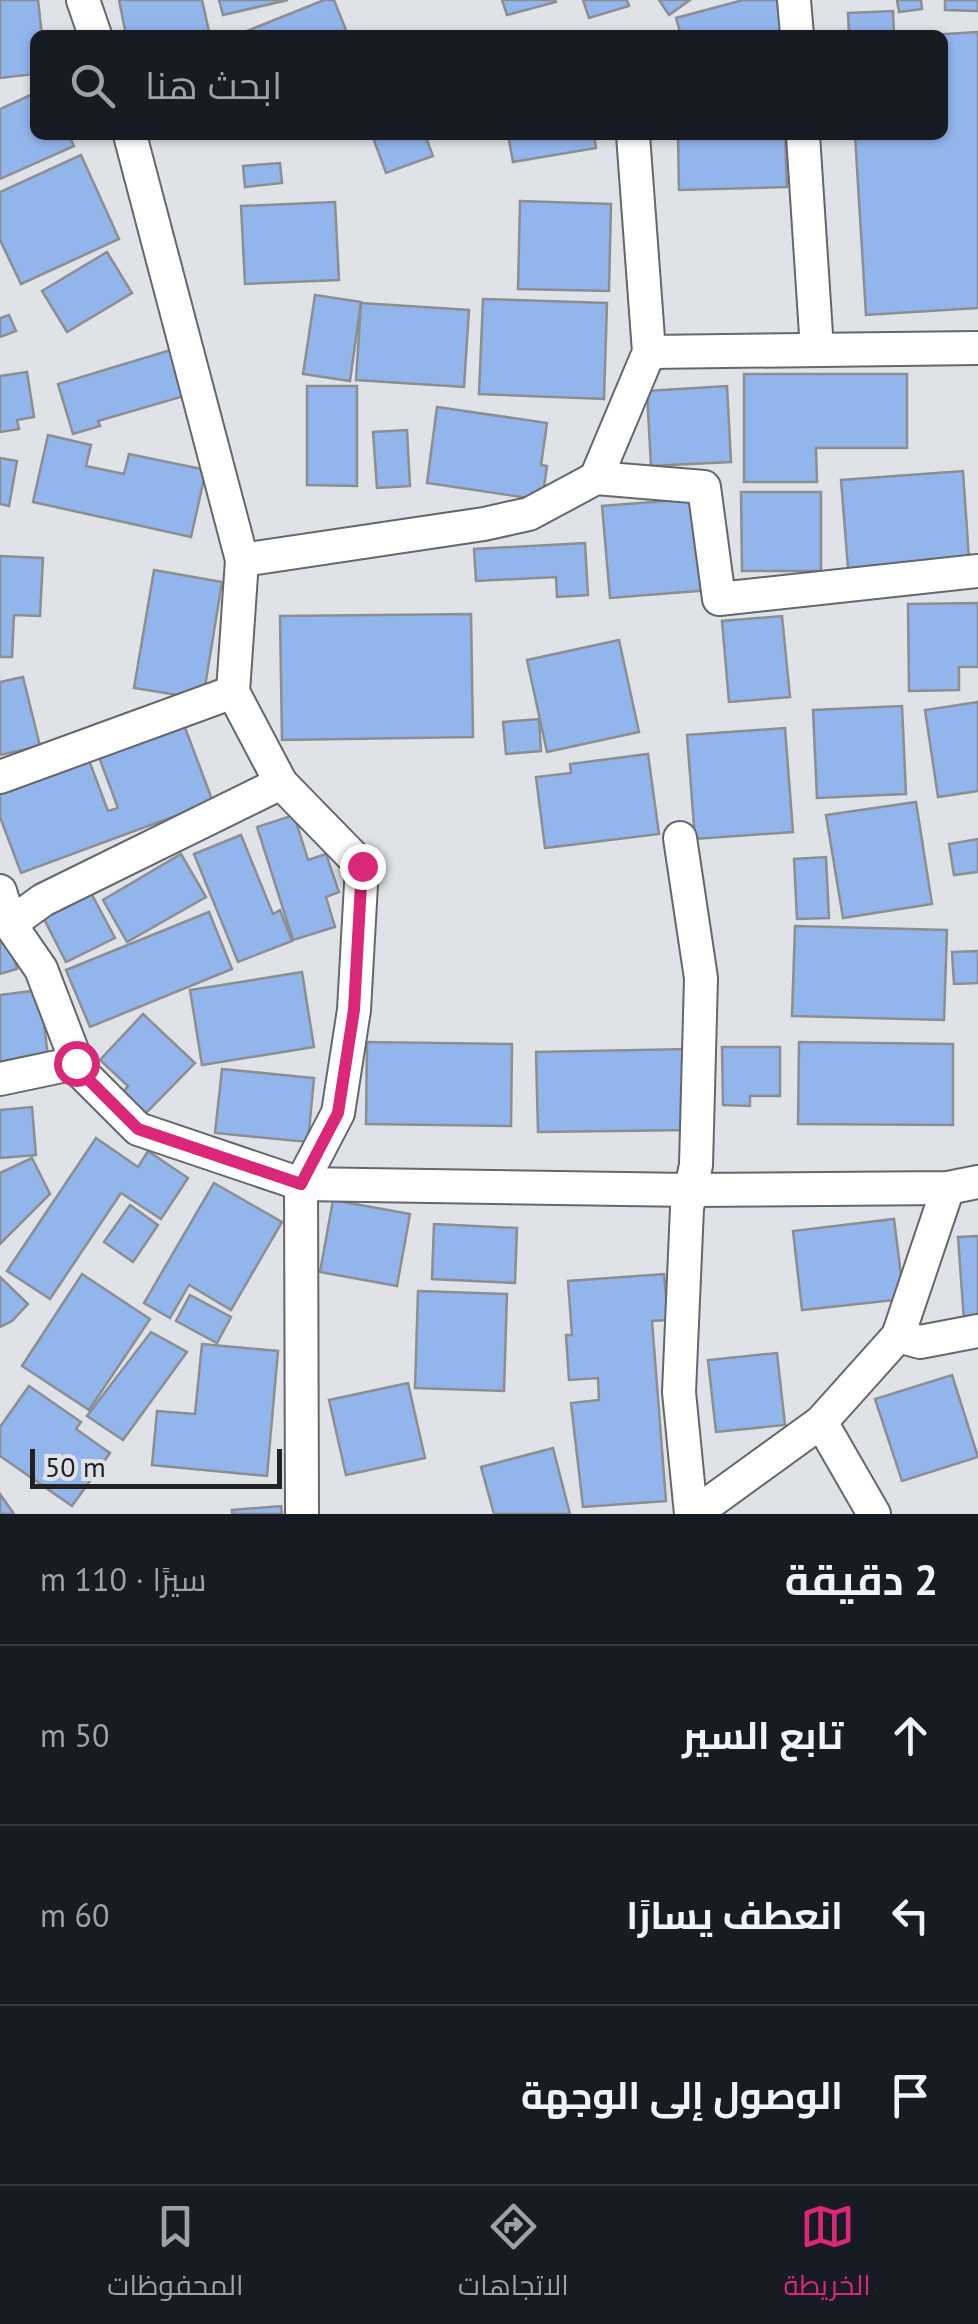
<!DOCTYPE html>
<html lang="ar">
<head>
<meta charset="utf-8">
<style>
  :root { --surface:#171b24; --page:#242831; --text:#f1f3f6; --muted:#9ea1a6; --line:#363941; --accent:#db2777 }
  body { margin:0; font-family:"PT Sans",Cairo,sans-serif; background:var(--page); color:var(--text); direction:rtl }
  .scale { position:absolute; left:30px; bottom:25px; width:252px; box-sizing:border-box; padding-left:10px; border:5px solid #212224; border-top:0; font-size:28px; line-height:35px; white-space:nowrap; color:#212224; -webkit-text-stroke:8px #dfe2e6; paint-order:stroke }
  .stop { position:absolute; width:30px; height:30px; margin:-22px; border:8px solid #db2777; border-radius:50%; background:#fff }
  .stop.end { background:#db2777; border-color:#fff; box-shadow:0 2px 10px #0008 }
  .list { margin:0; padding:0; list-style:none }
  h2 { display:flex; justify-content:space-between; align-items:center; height:130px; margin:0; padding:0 40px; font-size:42px }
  h2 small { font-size:32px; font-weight:400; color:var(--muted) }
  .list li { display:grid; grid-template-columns:65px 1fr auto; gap:30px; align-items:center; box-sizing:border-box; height:180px; padding:0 40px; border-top:2px solid var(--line) }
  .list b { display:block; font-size:38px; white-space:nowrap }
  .list em { font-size:32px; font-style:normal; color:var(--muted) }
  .icon { flex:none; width:55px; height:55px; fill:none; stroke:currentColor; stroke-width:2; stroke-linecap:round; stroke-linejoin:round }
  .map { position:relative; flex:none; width:978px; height:1514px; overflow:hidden; direction:ltr }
  .search { position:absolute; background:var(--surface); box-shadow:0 2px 8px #0004; left:30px; right:30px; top:30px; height:110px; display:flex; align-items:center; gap:25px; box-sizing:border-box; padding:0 35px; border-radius:15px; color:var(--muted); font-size:38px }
  .sheet { height:670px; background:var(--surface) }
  nav { display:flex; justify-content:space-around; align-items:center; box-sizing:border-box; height:140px; border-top:2px solid var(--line); background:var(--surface); font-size:28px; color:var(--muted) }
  nav a { display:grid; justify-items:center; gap:5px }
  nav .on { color:var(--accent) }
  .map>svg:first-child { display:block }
  .building { fill:#92b5ec; stroke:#8c8e92; stroke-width:2.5 }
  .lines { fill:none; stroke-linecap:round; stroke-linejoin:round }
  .street-casing { stroke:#65676a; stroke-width:36 }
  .street { stroke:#fff; stroke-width:32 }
  .route { stroke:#db2777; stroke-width:12 }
</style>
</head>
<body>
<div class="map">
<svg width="978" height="1514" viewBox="0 0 978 1514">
  <rect width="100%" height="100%" fill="#dfe2e6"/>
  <g class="building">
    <polygon points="0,0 38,0 42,35 35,35 35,74 0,78"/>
    <polygon points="119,0 202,0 209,31 189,35 126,35"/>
    <polygon points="219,0 288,0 223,15"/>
    <polygon points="324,0 334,0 348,35 237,35"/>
    <polygon points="502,0 555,0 556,2 507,15"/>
    <polygon points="583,0 627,0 629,6 589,18"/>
    <polygon points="659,0 690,0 669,15"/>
    <polygon points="743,0 779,0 789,35 681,35 676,18"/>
    <polygon points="897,0 921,0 922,9 899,12"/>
    <polygon points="945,0 978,0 978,11 945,10"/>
    <polygon points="893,11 894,35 849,35 848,13"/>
    <polygon points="978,32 978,308 866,315 855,135 943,135 943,35 929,35"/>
    <polygon points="35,93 35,135 69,135 74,146 0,179 0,109"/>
    <polygon points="372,135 425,135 433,156 386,173"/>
    <polygon points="508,135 594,135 596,148 513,162"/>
    <polygon points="678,135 785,135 787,187 679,190"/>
    <polygon points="81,155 119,239 21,284 0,240 0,192"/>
    <polygon points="280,163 282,183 245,187 243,166"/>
    <polygon points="520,201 611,204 609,291 518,289"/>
    <polygon points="335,202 339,280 245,284 241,206"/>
    <polygon points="107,252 132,293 67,332 42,291"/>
    <polygon points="315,295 361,302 350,381 303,374"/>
    <polygon points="483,299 607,303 604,399 479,394"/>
    <polygon points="361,303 469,310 464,387 356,380"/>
    <polygon points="9,315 16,331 0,337 0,318"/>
    <polygon points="177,348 191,394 98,421 100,426 73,434 58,384"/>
    <polygon points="27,372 34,417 17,420 19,429 0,432 0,376"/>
    <polygon points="744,374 907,374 907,448 816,448 817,482 744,482"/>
    <polygon points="307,386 357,386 357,486 307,485"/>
    <polygon points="727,386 731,462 651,466 647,391"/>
    <polygon points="437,407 547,423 541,465 547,466 542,500 427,483"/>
    <polygon points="407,430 410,486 377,488 373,432"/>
    <polygon points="48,435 91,445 86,466 124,474 129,454 206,470 191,537 33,502"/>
    <polygon points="0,458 17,461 9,506 0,504"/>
    <polygon points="963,471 969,559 848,568 841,480"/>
    <polygon points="741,492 821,492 821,571 742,571"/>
    <polygon points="702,498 710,590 610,598 602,506"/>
    <polygon points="585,543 588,595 557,597 556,577 476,581 474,549"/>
    <polygon points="0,556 43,558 40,616 14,615 12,657 0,657"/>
    <polygon points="154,570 222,582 203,699 134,688"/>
    <polygon points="978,603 978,667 959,667 959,690 909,691 908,604"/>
    <polygon points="471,614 473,737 282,740 280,616"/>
    <polygon points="782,616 790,697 729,702 722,621"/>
    <polygon points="619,640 639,732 547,752 527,660"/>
    <polygon points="23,677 40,746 0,755 0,682"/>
    <polygon points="978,702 978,791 938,797 925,710"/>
    <polygon points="902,706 906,794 817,798 813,710"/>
    <polygon points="181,717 213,802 21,873 0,817 0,787 87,755 108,811 118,808 96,749"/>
    <polygon points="539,719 541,751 506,754 503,722"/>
    <polygon points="785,728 793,832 695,839 687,735"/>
    <polygon points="648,754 659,834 545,848 536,777 571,773 570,764"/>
    <polygon points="916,802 932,904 843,918 826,815"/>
    <polygon points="294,815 308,860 326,854 339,892 326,897 335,927 293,940 257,827"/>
    <polygon points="241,835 273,914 280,910 292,941 238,962 194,854"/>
    <polygon points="978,839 978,872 954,875 949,844"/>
    <polygon points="181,854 206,897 127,942 103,900"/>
    <polygon points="826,857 829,918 797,919 794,859"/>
    <polygon points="90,891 115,938 66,962 42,915"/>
    <polygon points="209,912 232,969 90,1027 66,970"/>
    <polygon points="795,926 947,930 944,1020 792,1016"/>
    <polygon points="7,929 17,969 0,974 0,931"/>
    <polygon points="978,951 978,983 954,984 952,952"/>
    <polygon points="302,972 314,1047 202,1065 190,990"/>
    <polygon points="40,990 48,1057 0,1066 0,995"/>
    <polygon points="143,1014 195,1063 146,1113 123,1092 128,1086 100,1060"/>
    <polygon points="367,1042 512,1044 511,1126 366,1124"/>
    <polygon points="799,1042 953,1044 953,1125 798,1124"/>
    <polygon points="722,1047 780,1047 780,1096 750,1096 750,1106 723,1105"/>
    <polygon points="689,1049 690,1130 538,1132 536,1052"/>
    <polygon points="222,1069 314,1078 308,1142 215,1133"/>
    <polygon points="32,1107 36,1155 0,1158 0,1110"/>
    <polygon points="96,1138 138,1167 148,1151 188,1178 161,1219 121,1193 50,1299 7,1271"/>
    <polygon points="32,1158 50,1194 0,1244 0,1173"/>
    <polygon points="214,1183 282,1222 231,1310 189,1285 170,1318 144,1303"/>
    <polygon points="333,1200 410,1214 397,1286 320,1272"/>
    <polygon points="130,1205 158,1225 133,1262 104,1242"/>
    <polygon points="894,1219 904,1299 802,1310 793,1231"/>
    <polygon points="434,1224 517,1228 515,1283 432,1279"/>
    <polygon points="978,1236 978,1320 964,1321 958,1237"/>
    <polygon points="82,1274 150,1319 89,1410 22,1366"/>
    <polygon points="664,1274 668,1320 652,1321 666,1501 583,1507 571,1403 599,1400 598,1378 569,1380 566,1335 572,1335 568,1281"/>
    <polygon points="0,1277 28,1304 12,1321 0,1327"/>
    <polygon points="418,1291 507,1294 504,1391 415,1388"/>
    <polygon points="190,1295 231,1317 217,1343 176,1321"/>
    <polygon points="151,1332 187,1352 123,1440 87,1416"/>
    <polygon points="202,1344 278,1351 267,1476 152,1465 157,1411 195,1414"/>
    <polygon points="777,1353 785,1425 716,1432 708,1360"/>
    <polygon points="952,1375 978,1457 902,1481 875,1399"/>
    <polygon points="408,1383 425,1458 346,1475 329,1400"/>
    <polygon points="29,1386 81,1422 76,1429 110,1453 72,1506 0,1456 0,1427"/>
    <polygon points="553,1448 570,1514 494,1514 481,1467"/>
    <polygon points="0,1494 14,1514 0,1514"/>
    <polygon points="281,1506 282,1514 232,1514 232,1510"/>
  </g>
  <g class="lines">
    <defs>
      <g id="street">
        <polyline points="83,0 95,35"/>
        <polyline points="794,0 797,35"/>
        <polyline points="130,135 242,560 233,692 281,783 362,866 354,1010 338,1113 301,1184 302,1514"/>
        <polyline points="803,135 817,350"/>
        <polyline points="649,352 978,348"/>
        <polyline points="596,478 649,352 633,135"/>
        <polyline points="242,560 484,524 529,514 596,478 704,487 719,599 978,571"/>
        <polyline points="0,777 233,692"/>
        <polyline points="680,838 701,978 696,1165 687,1208 679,1392 691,1514"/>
        <polyline points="0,891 10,924 41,969 80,1071 138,1129 301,1184 690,1190 948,1188 978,1182"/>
        <polyline points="10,924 43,900 281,783"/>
        <polyline points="0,1079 76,1063"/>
        <polyline points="898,1336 920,1342 978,1331"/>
        <polyline points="821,1422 874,1514"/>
        <polyline points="694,1514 821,1422 898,1336 948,1188"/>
      </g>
    </defs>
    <use href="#street" class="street-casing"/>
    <use href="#street" class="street"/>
  </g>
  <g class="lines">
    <polyline class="route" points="76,1063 80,1071 138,1129 301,1184 338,1113 354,1010 362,866"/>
  </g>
</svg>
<div class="scale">50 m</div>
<div class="stop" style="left:76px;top:1063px"></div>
<div class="stop end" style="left:362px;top:866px"></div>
<div class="search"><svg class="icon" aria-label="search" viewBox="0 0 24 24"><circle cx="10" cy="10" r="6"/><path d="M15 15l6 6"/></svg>ابحث هنا</div>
</div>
<section class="sheet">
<h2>2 دقيقة<small>سيرًا · 110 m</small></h2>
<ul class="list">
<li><svg class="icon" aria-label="ahead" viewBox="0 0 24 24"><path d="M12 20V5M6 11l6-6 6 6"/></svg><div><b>تابع السير</b></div><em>50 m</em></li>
<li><svg class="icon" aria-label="left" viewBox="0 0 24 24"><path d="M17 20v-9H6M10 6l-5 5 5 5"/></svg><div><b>انعطف يسارًا</b></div><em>60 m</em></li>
<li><svg class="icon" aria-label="arrive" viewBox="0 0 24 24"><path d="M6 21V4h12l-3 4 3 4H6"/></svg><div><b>الوصول إلى الوجهة</b></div></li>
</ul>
</section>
<nav>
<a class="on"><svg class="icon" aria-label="map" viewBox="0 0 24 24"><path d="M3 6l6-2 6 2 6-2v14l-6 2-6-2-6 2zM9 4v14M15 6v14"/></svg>الخريطة</a>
<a><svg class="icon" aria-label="directions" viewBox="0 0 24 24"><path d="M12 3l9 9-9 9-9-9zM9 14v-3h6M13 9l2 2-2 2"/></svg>الاتجاهات</a>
<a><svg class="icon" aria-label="saved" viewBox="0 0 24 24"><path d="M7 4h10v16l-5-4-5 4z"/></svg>المحفوظات</a>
</nav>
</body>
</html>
